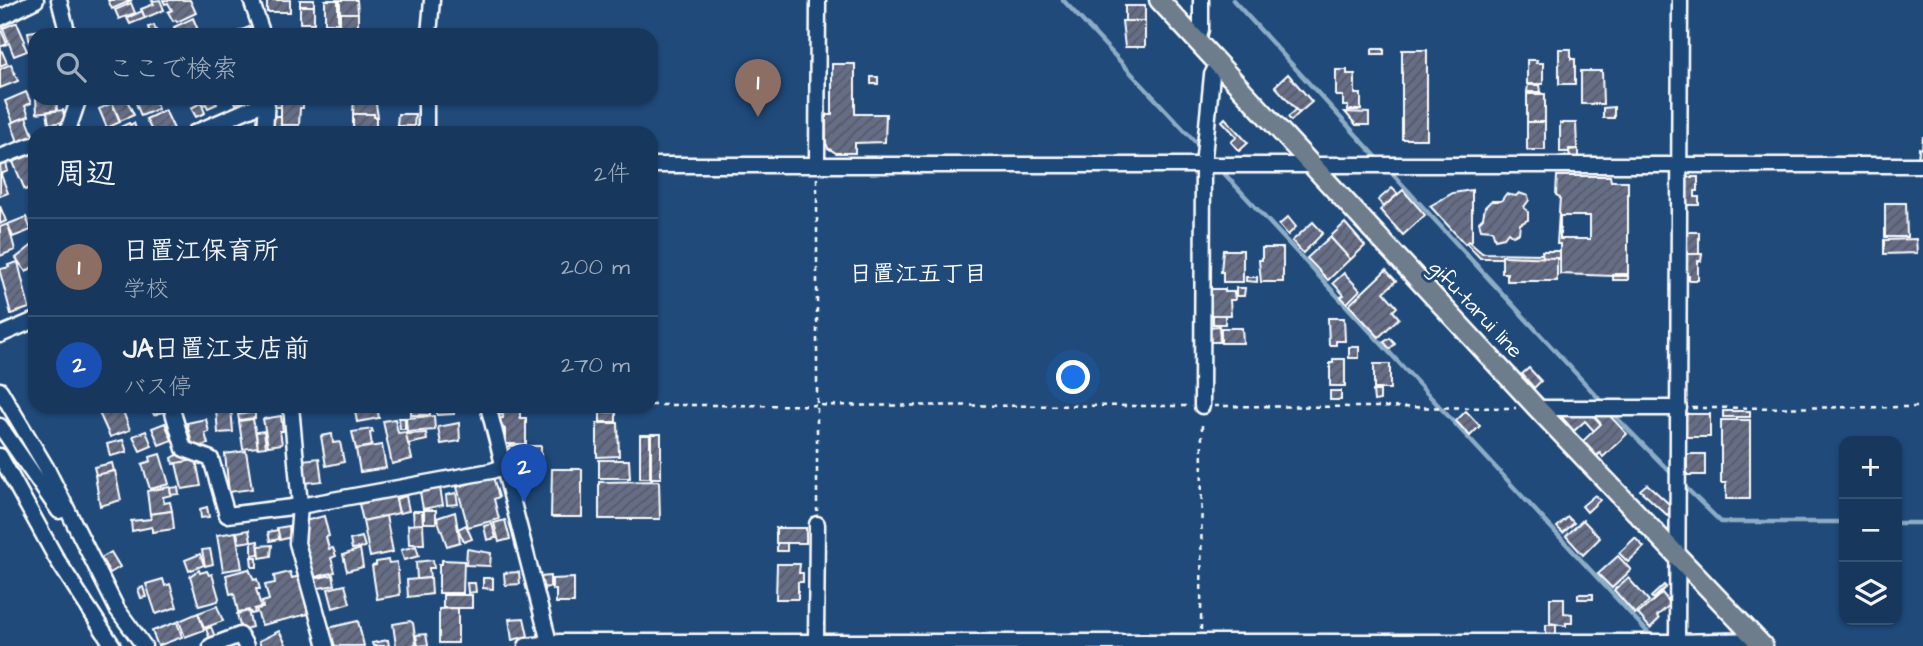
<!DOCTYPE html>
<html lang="ja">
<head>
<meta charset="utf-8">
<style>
  :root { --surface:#17385c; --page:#244365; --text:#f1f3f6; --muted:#9eacbb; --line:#365272; --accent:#ffd166 }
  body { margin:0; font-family:"Architects Daughter","Klee One",sans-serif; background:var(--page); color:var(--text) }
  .controls { position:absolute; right:21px; bottom:21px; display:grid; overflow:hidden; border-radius:14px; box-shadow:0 2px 5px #0004 }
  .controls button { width:63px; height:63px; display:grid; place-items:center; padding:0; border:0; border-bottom:2px solid var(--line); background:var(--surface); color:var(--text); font:35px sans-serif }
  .you { position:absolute; left:1074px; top:378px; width:24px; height:24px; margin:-18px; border:5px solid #fff; border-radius:50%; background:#1a73e8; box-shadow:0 0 0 10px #1a73e833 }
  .badge { display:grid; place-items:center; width:46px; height:46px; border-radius:50%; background:var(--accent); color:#fff; font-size:23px; font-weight:700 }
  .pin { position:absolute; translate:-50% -58px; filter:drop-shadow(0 2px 4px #0008) }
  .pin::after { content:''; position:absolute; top:37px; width:24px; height:21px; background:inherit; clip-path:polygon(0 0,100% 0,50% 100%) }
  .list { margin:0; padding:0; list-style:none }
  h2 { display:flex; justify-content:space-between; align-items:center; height:91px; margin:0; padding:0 28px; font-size:30px }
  h2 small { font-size:23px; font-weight:400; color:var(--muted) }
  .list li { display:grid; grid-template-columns:46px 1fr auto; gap:21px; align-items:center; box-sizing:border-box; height:98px; padding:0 28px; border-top:2px solid var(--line) }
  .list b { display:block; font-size:26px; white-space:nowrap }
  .list p { margin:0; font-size:23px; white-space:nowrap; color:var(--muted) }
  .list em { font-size:23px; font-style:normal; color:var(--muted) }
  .icon { flex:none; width:38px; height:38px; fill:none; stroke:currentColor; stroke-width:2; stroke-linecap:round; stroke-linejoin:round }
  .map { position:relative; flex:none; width:1923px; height:646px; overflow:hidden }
  .search { position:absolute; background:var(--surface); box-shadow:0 2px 5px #0004; left:28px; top:28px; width:630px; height:77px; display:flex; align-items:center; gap:18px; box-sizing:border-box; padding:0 24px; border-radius:21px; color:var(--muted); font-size:26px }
  .panel { position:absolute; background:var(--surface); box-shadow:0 2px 5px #0004; left:28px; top:126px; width:630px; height:287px; border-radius:21px }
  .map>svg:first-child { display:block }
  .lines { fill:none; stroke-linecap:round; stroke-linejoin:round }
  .stream { stroke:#8dadc5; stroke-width:4.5 }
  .building { fill:url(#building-hatch); stroke:#fff; stroke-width:2; fill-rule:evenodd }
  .minor-casing { stroke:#fff; stroke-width:19 }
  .major-casing { stroke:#fff; stroke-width:23 }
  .path { stroke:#fff; stroke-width:2.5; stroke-dasharray:5 5; stroke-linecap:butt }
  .minor { stroke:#1f4a7a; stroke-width:14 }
  .major { stroke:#6d7d8c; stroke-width:18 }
  .labels { text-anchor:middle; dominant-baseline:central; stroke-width:6; stroke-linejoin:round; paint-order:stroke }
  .street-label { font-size:21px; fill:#fff; stroke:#1f4a7a }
  .neighbourhood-label { font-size:23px; font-weight:bold; fill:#fff; stroke:#1f4a7a }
</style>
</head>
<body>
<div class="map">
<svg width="1923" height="646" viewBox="0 0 1923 646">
  <defs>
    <pattern id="building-hatch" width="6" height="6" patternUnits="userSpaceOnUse" patternTransform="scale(1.75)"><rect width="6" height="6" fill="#666e87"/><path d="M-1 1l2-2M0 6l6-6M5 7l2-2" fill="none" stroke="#565a64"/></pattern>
  </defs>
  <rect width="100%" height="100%" fill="#1f4a7a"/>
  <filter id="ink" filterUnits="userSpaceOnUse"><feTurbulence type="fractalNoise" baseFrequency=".0143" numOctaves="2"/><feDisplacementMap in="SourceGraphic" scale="14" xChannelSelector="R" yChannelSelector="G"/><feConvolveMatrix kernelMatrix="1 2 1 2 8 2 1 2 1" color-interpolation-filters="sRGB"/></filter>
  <g filter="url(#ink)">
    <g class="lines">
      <g class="stream">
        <polyline points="1063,0 1201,148"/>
        <polyline points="1233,0 1381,162"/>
        <polyline points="1387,168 1604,404"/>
        <polyline points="1221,170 1654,639"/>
        <polyline points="1612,413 1675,477"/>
        <polyline points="1681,483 1721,522 1844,522"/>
        <polyline points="1897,523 1923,523"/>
      </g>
    </g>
    <g class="building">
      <polygon points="108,0 132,0 112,9"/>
      <polygon points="160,0 164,10 145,18 141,9 154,4 152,1"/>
      <polygon points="163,0 190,0 196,13 177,22 176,20 173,21 168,12 172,10 168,3 165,4"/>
      <rect x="267" y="0" width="23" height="12"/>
      <rect x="300" y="0" width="14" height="6"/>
      <rect x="325" y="0" width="13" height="23"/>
      <polygon points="340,0 357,0 358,13 340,13"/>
      <polygon points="131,3 135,13 119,19 115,10"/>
      <rect x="300" y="6" width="14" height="17"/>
      <rect x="1125" y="6" width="20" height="15"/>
      <polygon points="142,11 145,18 130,24 127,18"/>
      <rect x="340" y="13" width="18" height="14"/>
      <polygon points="193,18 200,35 177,35 174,27"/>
      <polygon points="1122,21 1145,21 1145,47 1125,47"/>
      <polygon points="15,23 17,23 25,41 23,42 27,51 14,56 3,28"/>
      <polygon points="154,25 157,33 151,35 148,27"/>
      <polygon points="0,27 7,44 0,47"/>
      <polygon points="249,27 252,35 240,35 239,31"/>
      <rect x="340" y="27" width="18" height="8"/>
      <polygon points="49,29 50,35 35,35 35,65 33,65 28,32"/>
      <polygon points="0,47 7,63 0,66"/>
      <rect x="1372" y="49" width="12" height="5"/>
      <polygon points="1559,49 1571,49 1571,59 1575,59 1575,84 1559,84"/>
      <rect x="1402" y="50" width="25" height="89"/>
      <polygon points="1527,60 1537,60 1536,63 1543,63 1543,84 1527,84"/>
      <polygon points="11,64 18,81 0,88 0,69"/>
      <polygon points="832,64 855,64 855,114 886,114 885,142 855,143 855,153 836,153 828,148 826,143 826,115 832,115"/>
      <polygon points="1336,70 1347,70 1347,74 1355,74 1355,94 1361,94 1361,110 1348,110 1348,106 1343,106 1343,96 1336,96"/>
      <polygon points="1581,71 1602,71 1603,104 1581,104"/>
      <polygon points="1288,74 1312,102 1299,113 1275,86"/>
      <rect x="871" y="77" width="7" height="7"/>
      <polygon points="1528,85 1540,85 1541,92 1527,92"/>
      <polygon points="26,92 31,103 25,106 29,116 13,122 5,101"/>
      <rect x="1527" y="94" width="18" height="28"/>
      <polygon points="36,98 56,98 57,110 37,113"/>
      <polygon points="121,98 126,98 134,115 120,121 112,102"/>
      <polygon points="134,98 153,98 158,109 141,116"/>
      <polygon points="200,98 214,98 217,104 208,108 206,104 203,105"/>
      <polygon points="233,98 249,98 236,104"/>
      <rect x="272" y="98" width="9" height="9"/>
      <polygon points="354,98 375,98 378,117 374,117 374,114 353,114"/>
      <polygon points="281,99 303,99 303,108 300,108 299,125 281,125"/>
      <polygon points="112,103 120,122 107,128 99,109"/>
      <polygon points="201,103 205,113 196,117 191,108"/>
      <polygon points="1614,107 1614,118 1603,118 1603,108"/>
      <polygon points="63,110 65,122 49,124 47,112"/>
      <polygon points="165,110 176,133 153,133 146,119"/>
      <polygon points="1296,110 1299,113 1291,121 1288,117"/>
      <polygon points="1345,112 1369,113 1369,125 1356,125"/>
      <polygon points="353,114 374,114 374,117 376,117 376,133 353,133"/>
      <polygon points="398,114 415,114 414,126 397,126"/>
      <rect x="271" y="116" width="10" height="11"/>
      <polygon points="26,117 35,140 20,147 11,123"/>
      <polygon points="1225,118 1248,143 1239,151 1231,142 1237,137 1222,121"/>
      <polygon points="240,119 244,133 221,133 224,131 222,128"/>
      <rect x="1527" y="122" width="18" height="28"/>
      <polygon points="129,123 130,125 134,123 136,129 133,130 134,133 116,133 114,130"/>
      <polygon points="1560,123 1576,123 1577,149 1569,149 1569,152 1560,152"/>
      <polygon points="1923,136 1923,159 1918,160 1919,148 1922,149"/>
      <polygon points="1578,149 1578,158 1570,158 1569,150"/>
      <polygon points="35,153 35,186 25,190 13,162"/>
      <polygon points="6,163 8,171 1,174 0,165"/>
      <polygon points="0,172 8,193 0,196"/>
      <path d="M1557 176H1610L1611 181H1628V274H1612L1613 276 1560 274V244H1557L1560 197 1556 195ZM1560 216H1590V239H1560Z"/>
      <polygon points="1685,177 1698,177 1698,191 1695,191 1695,197 1699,197 1699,205 1685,205"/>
      <polygon points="1392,188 1398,194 1384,207 1378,200"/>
      <polygon points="1403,190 1425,215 1403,235 1380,210"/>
      <polygon points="1472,190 1472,241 1465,244 1430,206 1453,193"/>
      <polygon points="1519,193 1528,196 1529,200 1524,207 1528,212 1528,220 1520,224 1519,233 1513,236 1508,232 1504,237 1495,239 1492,230 1481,229 1479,222 1483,218 1485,207 1491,201 1501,201 1506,194 1516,196"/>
      <polygon points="35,199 35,216 29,201"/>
      <polygon points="1885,203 1906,203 1907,237 1885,237"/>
      <polygon points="0,206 6,221 0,224"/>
      <polygon points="26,217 31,230 13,237 8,224"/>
      <polygon points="1288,217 1296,227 1288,235 1279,225"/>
      <polygon points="1313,222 1323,233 1303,253 1292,241"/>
      <polygon points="1345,223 1365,246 1350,260 1330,237"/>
      <polygon points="8,224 15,250 0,256 0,227"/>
      <rect x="1686" y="232" width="13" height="22"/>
      <polygon points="1330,237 1350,259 1328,280 1307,258"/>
      <polygon points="1916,239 1917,253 1884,254 1884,240"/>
      <polygon points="1468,241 1482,253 1543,254 1543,258 1480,258 1466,243"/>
      <polygon points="35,243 35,265 26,272 16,258"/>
      <polygon points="1262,248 1283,248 1283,282 1261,282 1259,260 1262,260"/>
      <polygon points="1223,250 1243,250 1243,282 1223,282 1223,272 1221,272"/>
      <polygon points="1542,251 1559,251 1559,259 1543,258"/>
      <polygon points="1685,254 1702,254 1701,261 1698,261 1698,280 1689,280 1689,276 1685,276"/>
      <polygon points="1502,256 1557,258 1557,281 1507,281 1507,273 1502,273"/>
      <polygon points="18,262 29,308 11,314 0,272 1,269 9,267 8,265"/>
      <polygon points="1386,270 1396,281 1384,292 1397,307 1393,311 1399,318 1379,337 1349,305"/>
      <polygon points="1344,273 1360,290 1347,303 1341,297 1344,295 1333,283"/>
      <rect x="1613" y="276" width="15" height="4"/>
      <polygon points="1246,277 1257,277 1257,282 1246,281"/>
      <polygon points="1236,288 1245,288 1244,296 1236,296"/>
      <polygon points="1209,289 1225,289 1225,292 1234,292 1235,300 1230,300 1231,315 1211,315"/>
      <rect x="1213" y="315" width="12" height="9"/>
      <polygon points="1328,318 1344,318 1345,341 1336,341 1336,345 1329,345"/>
      <polygon points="1219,326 1220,342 1209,342 1208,327"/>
      <polygon points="1221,328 1242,328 1243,343 1221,343"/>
      <polygon points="1390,338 1395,344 1390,349 1384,342"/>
      <rect x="1349" y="347" width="10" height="11"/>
      <polygon points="1333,359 1345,359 1345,386 1330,386 1330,363 1333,363"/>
      <rect x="1374" y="364" width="16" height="25"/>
      <polygon points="1529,368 1541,381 1534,388 1522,374"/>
      <rect x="1330" y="391" width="11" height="9"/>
      <polygon points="1373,391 1380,391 1380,400 1374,401"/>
      <polygon points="96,406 121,406 130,430 110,437"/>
      <polygon points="151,406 164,406 165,411 154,415"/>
      <polygon points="246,406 247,411 238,413 237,407"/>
      <polygon points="354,406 377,406 379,418 357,422"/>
      <rect x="411" y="406" width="19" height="9"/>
      <polygon points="437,406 454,406 454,414 437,415"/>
      <polygon points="231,407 233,432 218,433 216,409"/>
      <polygon points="499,411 520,411 520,418 526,418 526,444 505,444 505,429 501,426 499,418 503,418 503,415 499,415"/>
      <polygon points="1466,411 1480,426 1470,436 1456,421"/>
      <polygon points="1589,411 1601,424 1594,431 1585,421 1574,431 1559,414"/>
      <rect x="1723" y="411" width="27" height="6"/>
      <polygon points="255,412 255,418 239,420 238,415"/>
      <rect x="600" y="412" width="16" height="10"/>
      <polygon points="1597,414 1606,414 1610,416 1627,434 1603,457 1600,453 1597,456 1583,441 1601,424 1594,416"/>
      <polygon points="1686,414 1710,414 1710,437 1685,437"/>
      <polygon points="281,416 283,431 280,431 282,444 268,446 263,419"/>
      <polygon points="434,416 435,430 407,432 406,418"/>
      <polygon points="399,418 405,418 405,429 400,429"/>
      <polygon points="206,419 209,432 205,433 208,444 193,448 187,423"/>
      <polygon points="253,419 258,447 243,449 239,421"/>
      <polygon points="395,419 398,433 406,432 412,459 392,464 383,421"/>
      <polygon points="1721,420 1750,420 1750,499 1726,499 1726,483 1721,483"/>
      <polygon points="165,423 172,440 159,445 152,428"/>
      <polygon points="459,423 460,441 441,444 438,427"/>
      <polygon points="597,423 618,423 619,456 597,457"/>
      <polygon points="372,429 373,432 370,433 372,446 356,449 352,432"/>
      <polygon points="146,431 152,446 140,451 133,436"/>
      <polygon points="264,431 266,447 258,448 256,432"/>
      <polygon points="426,433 427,440 408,444 406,434"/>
      <polygon points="332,434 333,443 340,442 344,462 326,466 321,436"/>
      <rect x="651" y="434" width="10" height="44"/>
      <rect x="640" y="435" width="10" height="43"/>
      <polygon points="123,440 127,452 110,456 107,444"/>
      <polygon points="382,445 386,468 360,472 356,449"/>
      <polygon points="510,446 541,446 541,459 510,458"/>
      <polygon points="246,451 252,489 229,492 225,454"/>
      <polygon points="181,453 195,460 173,464 172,458"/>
      <polygon points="160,454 169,484 150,489 142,464 151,461 150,457"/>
      <rect x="1687" y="454" width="18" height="21"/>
      <polygon points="319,458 322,481 305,483 302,460"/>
      <polygon points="196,460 201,486 182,489 176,463"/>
      <polygon points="599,460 629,460 630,478 599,478"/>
      <polygon points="112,463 114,471 96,475 94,467"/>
      <polygon points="552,469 582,469 582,517 551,517"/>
      <polygon points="115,471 121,500 100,506 95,475"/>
      <polygon points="493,477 499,497 494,499 499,519 468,527 457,487"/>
      <polygon points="659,481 660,519 599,519 599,482"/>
      <polygon points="1647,484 1668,503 1672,510 1667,515 1640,490"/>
      <polygon points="170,487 171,495 163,497 164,503 170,502 172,511 150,514 147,491"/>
      <polygon points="178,487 179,494 171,495 170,488"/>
      <polygon points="440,488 443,505 423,509 420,492"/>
      <polygon points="456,493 458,504 447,505 446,495"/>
      <polygon points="1595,495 1600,500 1587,512 1582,506"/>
      <polygon points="395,496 399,513 363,521 359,504"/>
      <polygon points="406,496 409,511 399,513 396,499"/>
      <polygon points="207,507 209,517 201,518 200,509"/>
      <rect x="424" y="510" width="12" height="13"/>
      <polygon points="172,511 174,529 152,532 152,527 132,531 131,521 151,519 150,514"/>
      <polygon points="413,511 422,511 423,524 414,525"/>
      <polygon points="455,512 460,542 447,546 437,518"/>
      <polygon points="324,516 329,536 326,537 329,549 333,548 336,556 331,558 335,572 312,578 300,539 305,521"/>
      <polygon points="386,516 393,552 370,557 363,521"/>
      <polygon points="1568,517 1574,523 1563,533 1557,527"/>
      <polygon points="505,520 510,539 499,542 494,523"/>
      <polygon points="1583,520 1600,538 1583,555 1566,536"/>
      <polygon points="423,524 424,544 409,544 408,525"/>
      <polygon points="492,524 496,538 487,540 484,526"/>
      <polygon points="466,525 472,539 464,542 458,529"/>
      <polygon points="289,526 291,537 280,540 277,528"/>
      <rect x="776" y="528" width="30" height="15"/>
      <polygon points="249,530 251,541 239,543 237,532"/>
      <polygon points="278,530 279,539 270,541 268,532"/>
      <polygon points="236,532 242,568 223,571 217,535"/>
      <polygon points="362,537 365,547 352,549 350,540"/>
      <polygon points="1635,538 1644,547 1628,562 1619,553"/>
      <polygon points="258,541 259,554 252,555 252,542"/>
      <rect x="777" y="543" width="10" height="8"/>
      <polygon points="272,545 271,556 260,558 259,546"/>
      <polygon points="416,546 419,556 404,560 401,550"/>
      <polygon points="210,549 213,564 205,566 202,550"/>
      <polygon points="360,549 363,567 347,571 343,555"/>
      <polygon points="467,549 491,553 490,566 466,565"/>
      <polygon points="111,552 120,567 110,573 101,558"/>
      <polygon points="200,554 204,565 189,571 185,560"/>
      <polygon points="1618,556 1631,570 1612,588 1598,574"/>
      <polygon points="251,557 257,557 257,567 252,567"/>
      <polygon points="388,560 389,563 397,562 400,595 377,599 372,566 376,565 376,562"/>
      <polygon points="433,560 434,568 429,568 430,578 417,579 416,562"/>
      <polygon points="442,560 464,561 463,593 439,593 439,564 442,564"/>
      <polygon points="777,564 800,564 799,573 803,573 803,582 798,582 798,599 776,599"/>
      <polygon points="249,569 254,580 257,579 260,589 256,589 261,607 254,609 255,613 251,614 249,610 238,612 234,593 230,594 226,575"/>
      <polygon points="199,570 200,573 207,571 209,575 212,574 219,598 218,601 199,606 190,576"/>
      <polygon points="290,572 292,578 300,576 308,614 262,625 256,609 263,608 262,602 269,600 265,585 275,583 274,576"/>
      <polygon points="519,572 520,584 505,585 504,573"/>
      <polygon points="333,575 335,585 314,589 312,579"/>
      <polygon points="550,576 550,587 540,588 540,577"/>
      <polygon points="431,578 432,594 408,597 407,580"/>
      <polygon points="483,578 493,578 493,589 483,588"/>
      <polygon points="574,578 574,603 556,603 556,590 552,590 552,579"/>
      <polygon points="1628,578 1649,601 1635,614 1614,590"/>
      <polygon points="163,579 165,586 170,584 177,607 156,614 146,584"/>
      <polygon points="467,583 475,583 476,592 468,593"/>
      <polygon points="345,585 350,603 333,608 328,589"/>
      <polygon points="1664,585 1666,587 1653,599 1651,597"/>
      <polygon points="143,587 146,597 141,598 138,589"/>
      <polygon points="1662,593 1671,604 1657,616 1659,619 1650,628 1638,614"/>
      <rect x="1578" y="594" width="15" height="5"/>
      <rect x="443" y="595" width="29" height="13"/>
      <polygon points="1550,598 1564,598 1564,613 1572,614 1572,623 1566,623 1566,626 1550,623"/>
      <polygon points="217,606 223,621 204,628 198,613"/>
      <polygon points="458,608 458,643 439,643 439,609"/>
      <polygon points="248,611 252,627 241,630 237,614"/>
      <polygon points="198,613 204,630 185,637 179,621"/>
      <polygon points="524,618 528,636 512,640 509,619"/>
      <polygon points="358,621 364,646 332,646 328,628"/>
      <polygon points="410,621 413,623 416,643 412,646 396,646 393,624"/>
      <polygon points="177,622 182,637 158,646 152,631"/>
      <polygon points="1546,625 1556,625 1556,635 1546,636"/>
      <polygon points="211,627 215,637 210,639 206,629"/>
      <polygon points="279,631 286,644 281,646 261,646 259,641"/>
      <polygon points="426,634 428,645 418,646 416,635"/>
      <polygon points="388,640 389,646 373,646 372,643"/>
    </g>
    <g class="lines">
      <defs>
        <g id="minor">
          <polyline points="59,0 68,35"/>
          <polyline points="251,0 263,35"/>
          <polyline points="0,18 36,0"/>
          <polyline points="429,35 432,0"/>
          <polyline points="1198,41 1201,29 1201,0"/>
          <polyline points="67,133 79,98"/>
          <polyline points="194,133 266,102"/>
          <polyline points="265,133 267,98"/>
          <polyline points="426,133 426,98"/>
          <polyline points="0,157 35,144"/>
          <polyline points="817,164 818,0"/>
          <polyline points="651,165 1923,165"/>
          <polyline points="0,335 35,320"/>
          <polyline points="0,390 46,467 117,609 144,646"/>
          <polyline points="171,406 184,449 211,459 227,515 300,506 491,471 503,467"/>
          <polyline points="291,406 300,506 297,543 326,646"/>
          <polyline points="488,406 550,646"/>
          <polyline points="1202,406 1203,166 1212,75 1218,63"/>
          <polyline points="1537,408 1679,408"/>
          <polyline points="0,426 59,511"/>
          <polyline points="0,456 56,558 113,646"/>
          <polyline points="816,643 817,524"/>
          <polyline points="211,646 240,635 246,646"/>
          <polyline points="526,646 560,642 1677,642 1758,640"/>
          <polyline points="1677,646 1680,0"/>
        </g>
        <polyline id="major" points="1159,0 1537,408 1763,646"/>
      </defs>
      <use href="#minor" class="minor-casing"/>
      <use href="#major" class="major-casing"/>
      <g class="path">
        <polyline points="817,178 817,511"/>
        <polyline points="651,405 1190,406"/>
        <polyline points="1214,406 1516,408"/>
        <polyline points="1692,408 1923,407"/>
        <polyline points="1201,630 1202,420"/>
      </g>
      <use href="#minor" class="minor"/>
      <use href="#major" class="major"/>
    </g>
  </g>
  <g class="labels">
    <g class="street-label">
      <text transform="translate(1476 309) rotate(47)">gifu-tarui line</text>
    </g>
    <g class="neighbourhood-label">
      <text x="918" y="274">日置江五丁目</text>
    </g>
  </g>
</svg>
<div class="controls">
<button>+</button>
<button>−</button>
<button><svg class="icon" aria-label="layers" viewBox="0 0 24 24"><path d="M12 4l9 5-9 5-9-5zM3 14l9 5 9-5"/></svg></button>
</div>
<div class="you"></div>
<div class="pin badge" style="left:758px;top:117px;background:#8d6e63">1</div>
<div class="pin badge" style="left:524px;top:502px;background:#1a4fb4">2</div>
<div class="search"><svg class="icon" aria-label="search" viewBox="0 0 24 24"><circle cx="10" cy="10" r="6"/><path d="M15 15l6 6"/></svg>ここで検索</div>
<section class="panel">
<h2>周辺<small>2件</small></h2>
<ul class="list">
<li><span class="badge" style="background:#8d6e63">1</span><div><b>日置江保育所</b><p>学校</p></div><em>200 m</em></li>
<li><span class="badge" style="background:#1a4fb4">2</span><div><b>JA日置江支店前</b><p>バス停</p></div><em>270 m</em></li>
</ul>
</section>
</div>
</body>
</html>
